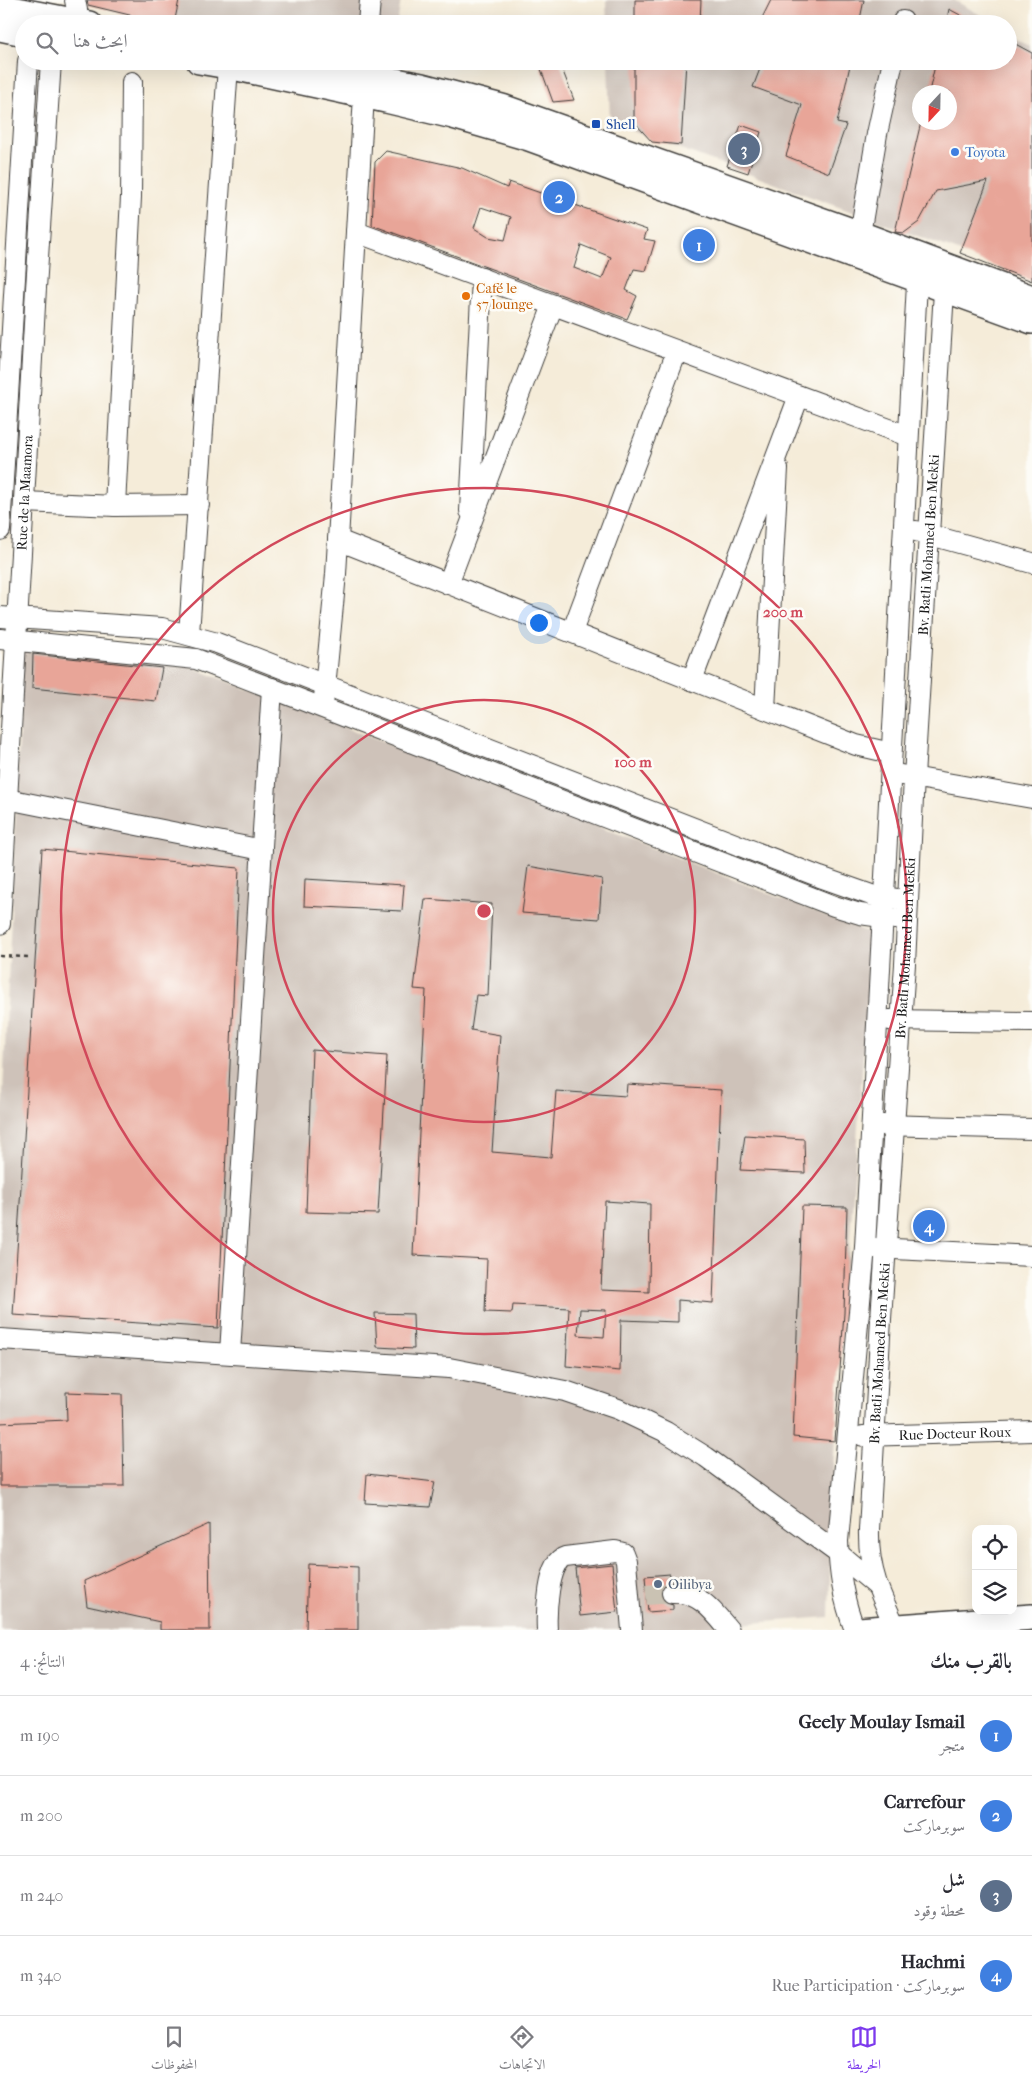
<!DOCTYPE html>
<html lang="ar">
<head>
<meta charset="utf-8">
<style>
  :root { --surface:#fff; --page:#f2f2f3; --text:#2b2b33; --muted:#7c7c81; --line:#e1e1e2; --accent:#7c3aed }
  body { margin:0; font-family:"IM FELL French Canon",Amiri,serif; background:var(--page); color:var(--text); direction:rtl }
  .controls { position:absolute; right:15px; bottom:15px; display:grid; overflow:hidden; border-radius:10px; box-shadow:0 5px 20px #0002 }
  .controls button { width:45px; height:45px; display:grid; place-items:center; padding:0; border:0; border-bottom:1px solid var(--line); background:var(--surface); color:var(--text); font:25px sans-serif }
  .compass { position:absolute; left:912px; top:85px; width:45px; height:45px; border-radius:50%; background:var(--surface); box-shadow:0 5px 20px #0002; rotate:202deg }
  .you { position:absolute; left:538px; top:622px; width:18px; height:18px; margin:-12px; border:4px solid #fff; border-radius:50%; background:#1a73e8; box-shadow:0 0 0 8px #1a73e833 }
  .badge { display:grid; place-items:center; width:32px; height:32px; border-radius:50%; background:var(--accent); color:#fff; font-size:16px; font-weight:700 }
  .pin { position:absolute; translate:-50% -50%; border:2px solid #fff; box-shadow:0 1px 5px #0006 }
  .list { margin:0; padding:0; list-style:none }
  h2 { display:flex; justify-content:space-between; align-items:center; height:65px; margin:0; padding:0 20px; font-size:21px }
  h2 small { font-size:16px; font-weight:400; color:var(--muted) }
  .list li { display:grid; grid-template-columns:32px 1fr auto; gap:15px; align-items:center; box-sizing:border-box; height:80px; padding:0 20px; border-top:1px solid var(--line) }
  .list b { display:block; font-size:19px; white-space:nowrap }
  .list p { margin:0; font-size:16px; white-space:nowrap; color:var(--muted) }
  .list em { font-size:16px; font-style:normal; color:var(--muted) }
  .icon { flex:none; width:28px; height:28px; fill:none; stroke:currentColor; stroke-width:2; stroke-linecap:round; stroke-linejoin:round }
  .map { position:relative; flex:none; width:1032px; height:1630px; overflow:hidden; direction:ltr }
  .search { position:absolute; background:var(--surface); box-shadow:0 5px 20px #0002; left:15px; right:15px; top:15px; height:55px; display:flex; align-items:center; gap:12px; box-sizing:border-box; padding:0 18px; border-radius:28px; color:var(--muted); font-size:19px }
  .sheet { height:385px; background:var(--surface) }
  nav { display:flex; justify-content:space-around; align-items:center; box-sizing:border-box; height:70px; border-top:1px solid var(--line); background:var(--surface); font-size:14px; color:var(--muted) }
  nav a { display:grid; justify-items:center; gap:2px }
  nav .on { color:var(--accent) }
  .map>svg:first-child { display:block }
  .industrial { fill:#cec2b9; fill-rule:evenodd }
  .building { fill:#e8a598; fill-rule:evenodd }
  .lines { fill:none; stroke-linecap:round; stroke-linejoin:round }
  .minor-tunnel { stroke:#cac2b3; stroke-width:20; stroke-dasharray:20 10; stroke-linecap:butt }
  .minor-casing { stroke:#3d3b38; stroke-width:22 }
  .major-casing { stroke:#3d3b38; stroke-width:28 }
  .path { stroke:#3d3b38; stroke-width:2.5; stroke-dasharray:4 4; stroke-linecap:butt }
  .minor { stroke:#fff; stroke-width:20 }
  .major { stroke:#fff; stroke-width:25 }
  .ring { fill:none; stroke:#d1495b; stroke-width:2.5 }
  .transit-dot { fill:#1a4fb4; stroke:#fdfcf7; stroke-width:2 }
  .shop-dot { fill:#3f7fe0; stroke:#fdfcf7; stroke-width:2 }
  .food-dot { fill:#e8710a; stroke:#fdfcf7; stroke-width:2 }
  .service-dot { fill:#5c6f8a; stroke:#fdfcf7; stroke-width:2 }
  .labels { text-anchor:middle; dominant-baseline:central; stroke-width:5; stroke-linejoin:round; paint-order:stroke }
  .transit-label { font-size:14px; fill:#164399; stroke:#fdfcf7; text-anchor:start }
  .shop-label { font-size:14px; fill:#366cbe; stroke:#fdfcf7; text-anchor:start }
  .food-label { font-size:14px; fill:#c56008; stroke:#fdfcf7; text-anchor:start }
  .street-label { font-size:14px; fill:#1c1c1c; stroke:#fdfcf7 }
  .service-label { font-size:14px; fill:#4e5e75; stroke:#fdfcf7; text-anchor:start }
  .centre { fill:#d1495b; stroke:#fdfcf7; stroke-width:2.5 }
  .ring-label { font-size:15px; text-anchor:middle; font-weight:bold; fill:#d1495b; stroke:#fdfcf7; stroke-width:5; stroke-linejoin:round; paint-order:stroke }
</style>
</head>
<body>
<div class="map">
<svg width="1032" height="1630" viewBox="0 0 1032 1630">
  <rect width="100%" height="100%" fill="#fdfcf7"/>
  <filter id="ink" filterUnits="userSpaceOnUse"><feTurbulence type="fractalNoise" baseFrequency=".02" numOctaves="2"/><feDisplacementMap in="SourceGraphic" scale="10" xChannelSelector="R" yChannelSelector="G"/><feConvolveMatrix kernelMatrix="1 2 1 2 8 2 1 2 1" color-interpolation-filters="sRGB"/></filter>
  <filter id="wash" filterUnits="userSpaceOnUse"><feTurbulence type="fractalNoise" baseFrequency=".0096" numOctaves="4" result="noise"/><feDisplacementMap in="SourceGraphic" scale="20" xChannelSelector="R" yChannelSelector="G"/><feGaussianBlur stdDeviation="1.12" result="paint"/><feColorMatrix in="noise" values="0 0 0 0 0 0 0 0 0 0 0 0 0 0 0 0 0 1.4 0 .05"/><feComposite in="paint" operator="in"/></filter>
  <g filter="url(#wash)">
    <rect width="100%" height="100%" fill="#f5ecd9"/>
    <g class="industrial">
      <polygon points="66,0 401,0 397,24 212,24"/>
      <polygon points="606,0 954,0 996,24 607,24"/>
      <path d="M1008 31 1032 44V278L610 123 608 61H1008ZM920 92H950V122H920Z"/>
      <polygon points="23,651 191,667 872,934 832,1482 829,1617 661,1630 0,1630 0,1159"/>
    </g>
    <g id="blocks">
      <g class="building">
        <polygon points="87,0 179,0 174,24 167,24 88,5"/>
        <polygon points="635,0 701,0 700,22 688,22 688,24 635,24"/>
        <polygon points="771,0 864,0 859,24 759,24"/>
        <polygon points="949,9 977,24 946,24"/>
        <polygon points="1008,40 1032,53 1032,281 960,253 988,181 936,191 919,222 904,233 895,232 921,122 950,122 950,92 929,92 936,61 1008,61"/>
        <polygon points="538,61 559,61 574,100 553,102"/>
        <polygon points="634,61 686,61 681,145 652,142 634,122"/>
        <polygon points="763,61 851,61 837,123 846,125 829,173 786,156 802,105 753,87"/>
        <polygon points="741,125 761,132 748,173 727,166"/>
        <path d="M386 151 462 168 507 188 509 182 647 230 644 239 655 241 646 271 634 269 626 290 637 296 627 319 372 225 375 162ZM481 207 511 217 505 240 488 237 474 228ZM581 245 611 257 602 279 574 268Z"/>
        <polygon points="33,654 162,668 156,701 32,688"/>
        <polygon points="42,849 239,868 218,1328 13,1315"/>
        <polygon points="528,866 602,879 599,919 522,913"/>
        <polygon points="305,879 404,885 402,911 304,906"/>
        <path d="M425 899 492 904 488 996 476 995 471 1030 500 1035 492 1152 551 1157 556 1091 626 1096 627 1084 721 1090 713 1303 678 1300V1322L621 1320 620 1371 566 1366 569 1308 513 1305 512 1313 485 1312 487 1259 413 1255 426 990 414 989ZM605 1201 650 1204 649 1292 601 1290ZM580 1309 606 1310 604 1337 578 1335Z"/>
        <polygon points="312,1050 387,1056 378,1214 306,1212"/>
        <polygon points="745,1135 804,1139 805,1173 740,1170"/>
        <polygon points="802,1206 847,1207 844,1313 835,1441 793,1437"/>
        <polygon points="375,1313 413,1314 414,1349 377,1347"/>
        <polygon points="66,1392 122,1394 124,1486 0,1486 0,1423 67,1420"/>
        <polygon points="367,1474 435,1482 430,1507 365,1503"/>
        <polygon points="209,1524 210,1630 160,1630 160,1622 87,1606 84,1581"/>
        <polygon points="308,1564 358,1567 358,1630 306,1630"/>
        <polygon points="612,1564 617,1612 580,1616 575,1568"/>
        <polygon points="670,1574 671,1581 662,1587 660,1594 666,1603 673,1605 673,1610 648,1612 645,1576"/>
      </g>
    </g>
  </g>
  <g filter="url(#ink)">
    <use href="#blocks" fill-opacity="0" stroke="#3d3b38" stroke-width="1"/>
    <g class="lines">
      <polyline class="minor-tunnel" points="646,1595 672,1593"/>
      <defs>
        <g id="minor">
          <polyline points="75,0 77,10 76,24"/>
          <polyline points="368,24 370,0"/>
          <polyline points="902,24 903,21"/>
          <polyline points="356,232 908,436"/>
          <polyline points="860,234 877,134 893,61"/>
          <polyline points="24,502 115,506 199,505"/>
          <polyline points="115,506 131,197 132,82"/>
          <polyline points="470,511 482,278"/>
          <polyline points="0,530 28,61"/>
          <polyline points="916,531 1032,563"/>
          <polyline points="338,540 856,745 891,753"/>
          <polyline points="448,584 553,305"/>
          <polyline points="0,617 162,628 217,643 820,877 874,896 897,899"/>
          <polyline points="572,632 677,351"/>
          <polyline points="189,634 228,66"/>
          <polyline points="0,639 196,659 834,906 860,914 896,919"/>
          <polyline points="692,680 799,396"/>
          <polyline points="324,698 336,574 366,61"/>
          <polyline points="765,709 778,468"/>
          <polyline points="901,775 1032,798"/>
          <polyline points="7,799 262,850"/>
          <path id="s1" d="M0 924 36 288 51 61"/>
          <polyline points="889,1020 1032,1022"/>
          <polyline points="882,1125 1032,1129"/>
          <polyline points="874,1248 1032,1256"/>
          <polyline points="0,1339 449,1368 565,1391 618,1409 666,1432 706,1457 839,1554 876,1585"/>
          <polyline points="230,1353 272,688"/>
          <path id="s2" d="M863 1436 1032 1431"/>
          <path d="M672 1593C698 1590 714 1612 729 1630"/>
          <path d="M547 1630C546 1614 548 1562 565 1557L615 1551 623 1553 626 1561 632 1630"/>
          <path d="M855 1630C843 1600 839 1573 838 1541L865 1247 918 265"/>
          <path id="s3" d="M897 1630C880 1595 868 1570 869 1530L881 1319 905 964 914 777 945 275"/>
        </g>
        <g id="major">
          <polyline points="0,7 89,24"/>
          <polyline points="0,28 24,33"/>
          <polyline points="199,61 228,66 386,100 453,116 529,138 1032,321"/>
          <polyline points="292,61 422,86 502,107 860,234 1032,298"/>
          <polyline points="859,1630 1032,1617"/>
        </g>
      </defs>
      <use href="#minor" class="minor-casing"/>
      <use href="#major" class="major-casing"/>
      <polyline class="path" points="0,956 31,957"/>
      <use href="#minor" class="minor"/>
      <use href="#major" class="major"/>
    </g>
  </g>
  <g class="ring">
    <circle cx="484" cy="911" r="211"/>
    <circle cx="484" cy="911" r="423"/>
  </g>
  <rect class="transit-dot" x="591" y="119" width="10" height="10" rx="2.5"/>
  <circle class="shop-dot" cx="955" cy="152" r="5"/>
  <circle class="food-dot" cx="466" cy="296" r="5"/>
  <circle class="service-dot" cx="658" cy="1584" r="5"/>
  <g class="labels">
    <g class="transit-label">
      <text x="606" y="124">Shell</text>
    </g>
    <g class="shop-label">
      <text x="965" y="152">Toyota</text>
    </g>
    <g class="food-label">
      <text x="476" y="288">Café le<tspan x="476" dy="16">57 lounge</tspan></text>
    </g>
    <g class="street-label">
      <text stroke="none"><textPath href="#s1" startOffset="432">Rue de la Maamora</textPath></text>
      <text stroke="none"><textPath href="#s3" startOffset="1092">Bv. Batli Mohamed Ben Mekki</textPath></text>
      <text stroke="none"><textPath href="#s3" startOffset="688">Bv. Batli Mohamed Ben Mekki</textPath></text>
      <text stroke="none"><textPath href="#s3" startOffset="282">Bv. Batli Mohamed Ben Mekki</textPath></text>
      <text stroke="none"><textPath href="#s2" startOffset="92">Rue Docteur Roux</textPath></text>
    </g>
    <g class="service-label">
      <text x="668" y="1584">Oilibya</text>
    </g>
  </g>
  <circle cx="484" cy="911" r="8" class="centre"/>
  <g class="ring-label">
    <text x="783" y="617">200 m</text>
    <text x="633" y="767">100 m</text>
  </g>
</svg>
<div class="controls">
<button><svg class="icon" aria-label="locate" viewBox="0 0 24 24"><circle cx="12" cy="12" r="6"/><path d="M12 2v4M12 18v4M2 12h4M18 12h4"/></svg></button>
<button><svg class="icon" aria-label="layers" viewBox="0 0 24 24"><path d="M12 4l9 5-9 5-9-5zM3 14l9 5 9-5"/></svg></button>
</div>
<svg class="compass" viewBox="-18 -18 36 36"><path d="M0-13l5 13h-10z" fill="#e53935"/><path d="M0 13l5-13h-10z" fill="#7c7c81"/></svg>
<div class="you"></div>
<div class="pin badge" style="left:699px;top:245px;background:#3f7fe0">1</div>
<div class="pin badge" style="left:559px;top:197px;background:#3f7fe0">2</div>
<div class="pin badge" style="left:744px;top:149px;background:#5c6f8a">3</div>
<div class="pin badge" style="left:929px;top:1226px;background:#3f7fe0">4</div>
<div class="search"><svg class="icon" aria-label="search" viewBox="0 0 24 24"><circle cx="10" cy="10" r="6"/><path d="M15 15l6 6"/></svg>ابحث هنا</div>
</div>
<section class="sheet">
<h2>بالقرب منك<small>النتائج: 4</small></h2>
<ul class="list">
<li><span class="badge" style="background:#3f7fe0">1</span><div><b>Geely Moulay Ismail</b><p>متجر</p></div><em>190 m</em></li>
<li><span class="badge" style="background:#3f7fe0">2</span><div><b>Carrefour</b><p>سوبرماركت</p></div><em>200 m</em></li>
<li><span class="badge" style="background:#5c6f8a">3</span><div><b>شل</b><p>محطة وقود</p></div><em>240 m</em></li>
<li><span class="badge" style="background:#3f7fe0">4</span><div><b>Hachmi</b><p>سوبرماركت · Rue Participation</p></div><em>340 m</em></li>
</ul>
</section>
<nav>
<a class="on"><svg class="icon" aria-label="map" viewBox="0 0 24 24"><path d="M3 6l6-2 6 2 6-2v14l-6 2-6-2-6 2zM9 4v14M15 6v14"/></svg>الخريطة</a>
<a><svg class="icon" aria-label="directions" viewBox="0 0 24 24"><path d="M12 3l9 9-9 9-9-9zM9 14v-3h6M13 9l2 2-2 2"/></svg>الاتجاهات</a>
<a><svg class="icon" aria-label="saved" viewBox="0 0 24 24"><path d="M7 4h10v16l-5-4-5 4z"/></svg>المحفوظات</a>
</nav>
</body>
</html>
